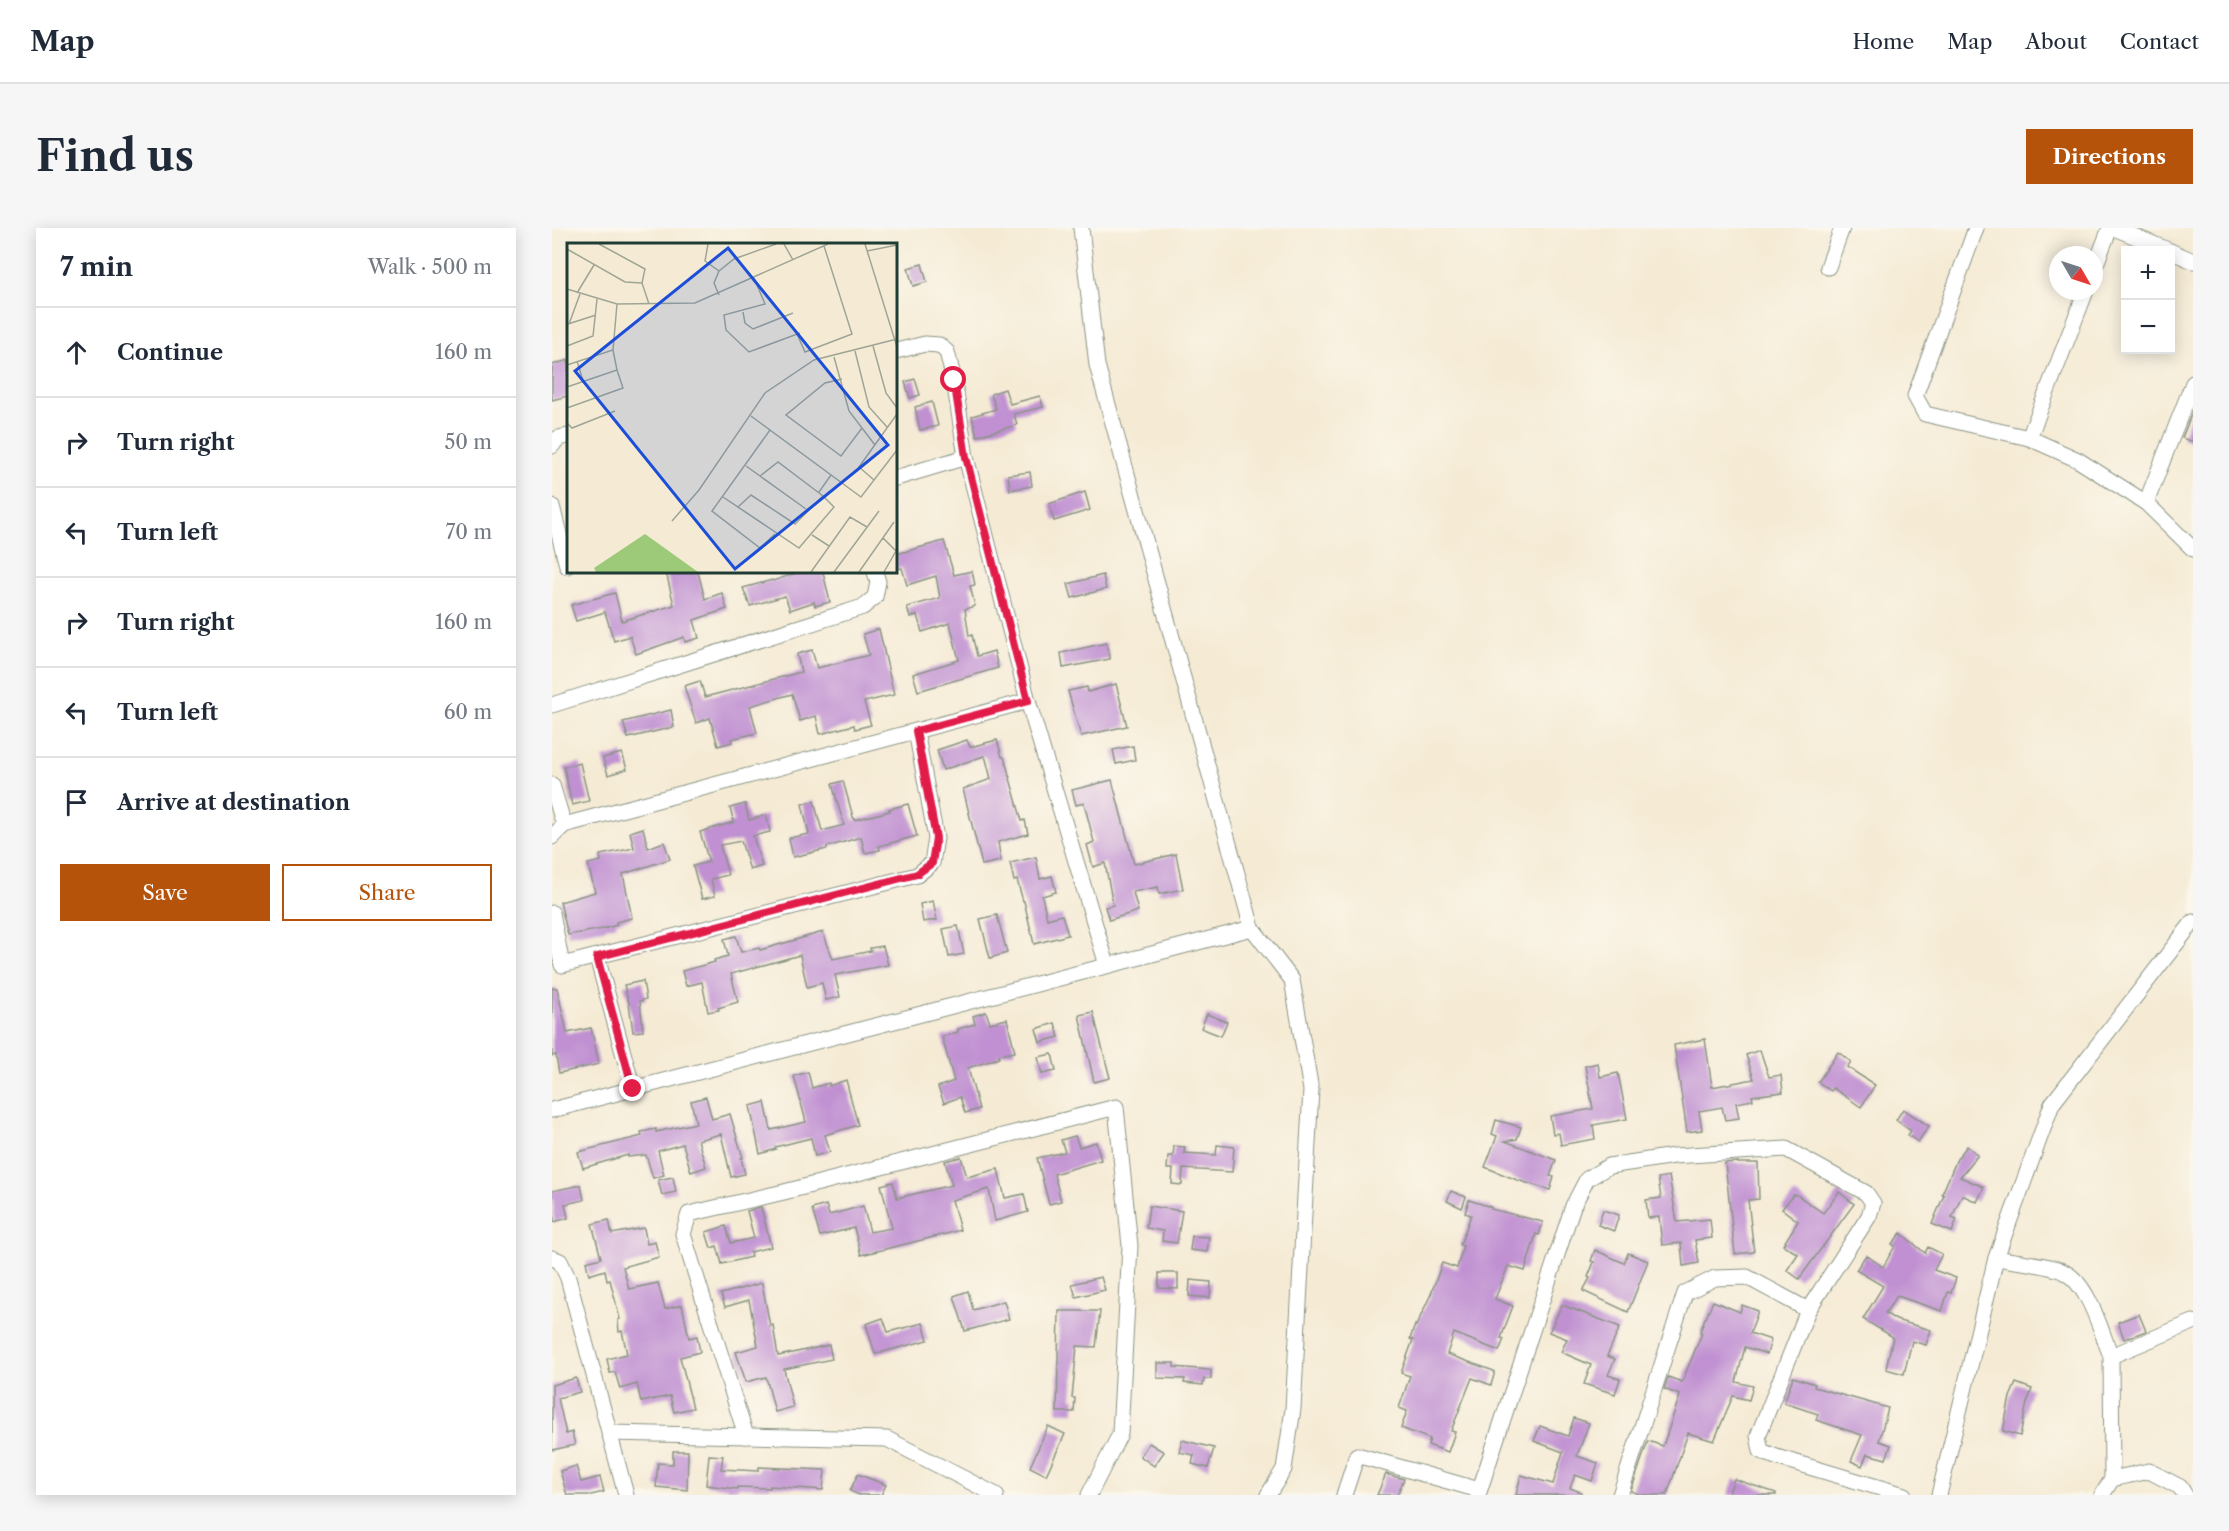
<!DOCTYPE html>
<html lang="en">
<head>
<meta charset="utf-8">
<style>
  :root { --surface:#fff; --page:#f6f6f7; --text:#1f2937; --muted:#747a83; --line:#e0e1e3; --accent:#b45309 }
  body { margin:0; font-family:"Libre Caslon Text",serif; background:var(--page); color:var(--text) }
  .controls { position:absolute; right:18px; top:18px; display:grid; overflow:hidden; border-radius:0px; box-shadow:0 3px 15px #0003 }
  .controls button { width:54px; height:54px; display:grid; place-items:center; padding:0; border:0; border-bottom:2px solid var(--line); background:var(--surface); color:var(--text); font:30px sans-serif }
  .compass { position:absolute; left:1497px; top:18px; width:54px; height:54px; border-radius:50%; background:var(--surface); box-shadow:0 3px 15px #0003; rotate:129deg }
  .stop { position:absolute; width:18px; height:18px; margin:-14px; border:4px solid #e11d48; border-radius:50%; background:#fff }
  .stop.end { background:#e11d48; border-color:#fff; box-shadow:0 2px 6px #0008 }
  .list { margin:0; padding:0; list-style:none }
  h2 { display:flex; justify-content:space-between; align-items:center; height:78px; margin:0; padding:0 24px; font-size:26px }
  h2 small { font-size:20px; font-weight:400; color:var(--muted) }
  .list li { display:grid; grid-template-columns:39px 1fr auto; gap:18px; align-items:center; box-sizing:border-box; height:90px; padding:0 24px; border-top:2px solid var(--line) }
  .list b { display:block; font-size:22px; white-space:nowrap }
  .list em { font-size:20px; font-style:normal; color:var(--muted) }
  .actions { display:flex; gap:12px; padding:18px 24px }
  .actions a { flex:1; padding:14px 0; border:2px solid var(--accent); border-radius:0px; text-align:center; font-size:21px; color:var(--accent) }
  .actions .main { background:var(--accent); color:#fff }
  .icon { flex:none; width:33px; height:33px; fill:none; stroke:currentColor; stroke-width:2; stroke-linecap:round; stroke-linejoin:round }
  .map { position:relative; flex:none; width:1641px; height:1267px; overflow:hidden; border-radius:0px }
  header { display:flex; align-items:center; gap:36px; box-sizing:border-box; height:84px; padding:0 30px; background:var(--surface); border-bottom:2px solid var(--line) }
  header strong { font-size:28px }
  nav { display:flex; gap:33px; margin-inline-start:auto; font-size:21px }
  .intro { display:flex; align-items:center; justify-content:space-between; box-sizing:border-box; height:144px; padding:0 36px }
  h1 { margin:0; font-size:42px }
  .button { padding:15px 27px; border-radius:0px; background:var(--accent); color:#fff; font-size:21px; font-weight:700 }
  main { display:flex; gap:36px; padding:0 36px }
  aside { flex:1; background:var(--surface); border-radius:0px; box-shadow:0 3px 15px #0003 }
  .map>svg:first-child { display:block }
  .building { fill:#c090d2 }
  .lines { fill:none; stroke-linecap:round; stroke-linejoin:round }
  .minor-casing { stroke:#8a9484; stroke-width:17 }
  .minor { stroke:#fff; stroke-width:15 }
  .route { stroke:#e11d48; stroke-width:8 }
  .inset-road { fill:none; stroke:#9fa595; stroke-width:1.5 }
  .view { fill:#1d4ed8; fill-opacity:0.15; stroke:#1d4ed8; stroke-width:3 }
  .inset-edge { fill:none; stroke:#1f3d34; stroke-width:3 }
</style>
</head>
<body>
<header>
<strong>Map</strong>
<nav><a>Home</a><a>Map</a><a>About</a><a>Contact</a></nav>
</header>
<div class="intro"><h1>Find us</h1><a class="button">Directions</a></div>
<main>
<aside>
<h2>7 min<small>Walk · 500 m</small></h2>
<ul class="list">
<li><svg class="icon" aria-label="ahead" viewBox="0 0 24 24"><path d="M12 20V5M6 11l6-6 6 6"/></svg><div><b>Continue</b></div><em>160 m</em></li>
<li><svg class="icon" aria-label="right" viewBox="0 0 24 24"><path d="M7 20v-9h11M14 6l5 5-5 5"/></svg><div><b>Turn right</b></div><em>50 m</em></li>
<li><svg class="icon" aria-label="left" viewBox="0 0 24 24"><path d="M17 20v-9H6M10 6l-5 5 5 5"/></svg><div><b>Turn left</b></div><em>70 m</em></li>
<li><svg class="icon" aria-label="right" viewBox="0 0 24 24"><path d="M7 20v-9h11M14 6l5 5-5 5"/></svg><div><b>Turn right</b></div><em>160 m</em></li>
<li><svg class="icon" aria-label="left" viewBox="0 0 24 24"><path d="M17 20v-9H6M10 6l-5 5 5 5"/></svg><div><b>Turn left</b></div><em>60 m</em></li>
<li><svg class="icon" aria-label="arrive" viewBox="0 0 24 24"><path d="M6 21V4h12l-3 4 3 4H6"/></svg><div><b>Arrive at destination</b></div></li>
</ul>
<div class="actions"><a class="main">Save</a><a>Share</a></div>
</aside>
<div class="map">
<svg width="1641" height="1267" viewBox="0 0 1641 1267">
  <rect width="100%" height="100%" fill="#fbf7ec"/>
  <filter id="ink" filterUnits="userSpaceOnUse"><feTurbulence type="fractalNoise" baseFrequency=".0167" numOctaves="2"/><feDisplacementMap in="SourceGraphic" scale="12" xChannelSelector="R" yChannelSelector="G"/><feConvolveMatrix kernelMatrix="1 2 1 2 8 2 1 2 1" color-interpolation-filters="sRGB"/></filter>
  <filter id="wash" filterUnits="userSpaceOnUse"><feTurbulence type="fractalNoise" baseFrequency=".008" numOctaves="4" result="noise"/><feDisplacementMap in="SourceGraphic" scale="24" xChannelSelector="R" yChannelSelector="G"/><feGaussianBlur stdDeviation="1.35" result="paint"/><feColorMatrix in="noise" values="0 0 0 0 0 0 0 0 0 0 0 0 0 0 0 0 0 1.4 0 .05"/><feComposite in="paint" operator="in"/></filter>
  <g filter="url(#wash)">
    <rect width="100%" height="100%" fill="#f5ebd5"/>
    <g id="blocks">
      <g class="building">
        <polygon points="370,36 375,54 361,58 356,40"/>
        <polygon points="16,132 16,168 0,172 0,137"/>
        <polygon points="363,151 368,167 358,170 353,154"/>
        <polygon points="453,161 458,176 488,168 491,179 462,186 465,197 425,208 420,188 444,181 439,166"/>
        <polygon points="380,174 386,198 368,202 363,179"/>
        <polygon points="1641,182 1641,214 1630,210"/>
        <polygon points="478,244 480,258 458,262 456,247"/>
        <polygon points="533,264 538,282 502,293 497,276"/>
        <polygon points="392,313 402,347 420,343 423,357 418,358 423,378 413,381 417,408 420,407 425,428 442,423 446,440 366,463 361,446 407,432 398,395 370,404 365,387 358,389 355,379 388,370 384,348 355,357 350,340 344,341 344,326"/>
        <polygon points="114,344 146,344 153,371 170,365 175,381 142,392 147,410 133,414 132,409 84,426 78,408 62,413 53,384 24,393 19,377 63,365 70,393 122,377"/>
        <polygon points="247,344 271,344 278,374 263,378 262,374 238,382 233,368 198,378 191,360 220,352 221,353"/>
        <polygon points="551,347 554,361 520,370 516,356"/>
        <polygon points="327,401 342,467 312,474 319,497 303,501 302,497 268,506 264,488 248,493 240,466 198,478 205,505 179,511 180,514 166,518 158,490 144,495 132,458 148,453 153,469 249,444 245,426 260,422 265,440 317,427 311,406"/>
        <polygon points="554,415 558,431 511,440 509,425"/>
        <polygon points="564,456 575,498 529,508 516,463 535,459 536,464"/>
        <polygon points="119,482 122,499 76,510 71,494"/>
        <polygon points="415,512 418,519 445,512 450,529 452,529 470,593 473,592 476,606 446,614 449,633 430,637 411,561 439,551 434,531 432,528 391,542 385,522"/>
        <polygon points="581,518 583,532 564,536 561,522"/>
        <polygon points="70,525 75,541 56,547 51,530"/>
        <polygon points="28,535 37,573 20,577 12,539"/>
        <polygon points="560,552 582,636 624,626 631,661 607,666 606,659 581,664 586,683 557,692 553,679 561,677 553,635 541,639 535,617 542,614 532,575 524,577 520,562"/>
        <polygon points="291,553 302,592 338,583 337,581 356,576 365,608 327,618 328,622 313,625 309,609 275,619 275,621 241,629 237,610 257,606 250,576 262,573 270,603 292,597 280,556"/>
        <polygon points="193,576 197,592 214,587 218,604 201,608 210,638 198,642 189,613 168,617 176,647 159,651 163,668 150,671 141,638 157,634 148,604 182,594 178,580"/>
        <polygon points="91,600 96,620 112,614 118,631 71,646 80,690 64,694 65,697 51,701 16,707 8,674 43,664 36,636 49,633 48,627 82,620 78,604"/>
        <polygon points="484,629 488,651 500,648 504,664 490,668 495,691 510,687 516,707 482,716 472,673 471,673 465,652 462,653 458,635"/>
        <polygon points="381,673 385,692 371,694 368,676"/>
        <polygon points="445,687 455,725 438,730 428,691"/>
        <polygon points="406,698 412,726 397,729 391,701"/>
        <polygon points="271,704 281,731 319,723 318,720 331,718 336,737 283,747 288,769 274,772 270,755 255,759 248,727 179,746 186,774 166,780 167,782 156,784 150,754 134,758 130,743 163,734 162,732 176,728 172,711 184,708 189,724 207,720 208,722"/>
        <polygon points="91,753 94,771 88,773 91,803 81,804 77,775 72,757"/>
        <polygon points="0,760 5,760 15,805 39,800 47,836 7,845 4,827 0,828"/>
        <polygon points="434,784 438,795 455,791 463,824 446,827 447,830 416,840 427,881 413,885 408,869 392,875 386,859 402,853 390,809 406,804 406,801 423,796 421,788"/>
        <polygon points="541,784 558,850 542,854 527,787"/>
        <polygon points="655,786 675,794 669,808 649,800"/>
        <polygon points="503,795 507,809 488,814 484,801"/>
        <polygon points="1153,811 1160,859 1202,851 1194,827 1208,822 1217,849 1229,847 1231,864 1200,868 1201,872 1184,875 1187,890 1173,892 1170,879 1147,883 1150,902 1135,904 1122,817"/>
        <polygon points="1286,824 1299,834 1295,839 1323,857 1309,879 1281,860 1279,863 1266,854"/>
        <polygon points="500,826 504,843 490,846 486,829"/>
        <polygon points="1046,835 1048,849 1066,845 1075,891 1041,897 1043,911 1009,917 1007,905 1001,906 998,888 1041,881 1033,838"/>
        <polygon points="256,844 260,860 277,855 277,858 294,852 306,897 273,907 278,924 263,928 259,910 223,919 224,921 208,926 198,878 213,874 219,902 254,894 242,848"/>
        <polygon points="154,869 160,891 178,886 191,930 189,930 193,946 179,949 169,906 146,912 154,939 139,944 131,916 106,923 112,947 101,950 94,927 76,929 76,927 31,940 26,924 90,908 89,904 104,901 104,904 144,895 139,873"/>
        <polygon points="1351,881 1377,898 1366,914 1356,907 1359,903 1344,892"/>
        <polygon points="944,892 969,899 965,911 953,913 1004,932 998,948 1002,949 998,962 965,952 933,939 945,908 940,906"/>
        <polygon points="523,908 527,919 544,914 549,932 502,946 509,973 497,976 485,930 513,924 509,912"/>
        <polygon points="665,917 682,919 680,944 631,941 630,957 620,956 621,941 615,941 616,928 621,928 622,918 633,919 632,925 664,927"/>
        <polygon points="1415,918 1426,927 1408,949 1432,959 1425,974 1410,967 1400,989 1405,991 1400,1004 1380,996 1392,967 1390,966 1405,931"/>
        <polygon points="409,929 415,949 446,941 453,970 472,966 476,984 443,993 437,961 400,972 408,1002 394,1006 309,1027 302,1000 268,1008 260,981 274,977 277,987 311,978 318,1004 340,1000 329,957 341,954 345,970 400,957 393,933"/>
        <polygon points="1186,934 1186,935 1206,935 1207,971 1196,972 1202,1024 1183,1026 1173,935"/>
        <polygon points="1117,948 1125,994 1158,991 1160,1010 1143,1012 1147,1035 1131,1038 1129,1015 1110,1017 1107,989 1096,990 1094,972 1109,970 1106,950"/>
        <polygon points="121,949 124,964 110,967 106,952"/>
        <polygon points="29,957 32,972 13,976 16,990 2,994 0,963"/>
        <polygon points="899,963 914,969 910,980 895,973"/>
        <polygon points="1287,964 1302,976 1247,1051 1235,1042 1246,1026 1231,1017 1246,993 1230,981 1241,967 1245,967 1271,985"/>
        <polygon points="917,972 939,979 939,981 991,994 987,1007 984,1006 973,1043 956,1038 943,1071 961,1078 949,1110 952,1111 947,1123 902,1105 895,1126 942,1143 942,1147 939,1157 920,1150 899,1203 903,1204 896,1224 876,1217 878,1211 849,1200 855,1183 847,1180 858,1148 849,1145 861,1112 858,1111 863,1097 864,1098 879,1066 890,1035 905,1040 911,1018 908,1017 919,987 913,985"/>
        <polygon points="597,978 630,983 625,1015 610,1013 611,1003 594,1000"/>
        <polygon points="209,979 219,1019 198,1024 199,1029 170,1036 165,1018 159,1020 154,1004 174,998 179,1015 202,1010 195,983"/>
        <polygon points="1051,982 1067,987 1062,1003 1046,997"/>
        <polygon points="57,992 60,1006 92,1000 95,1016 103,1014 107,1029 71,1039 77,1061 106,1055 113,1081 130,1077 137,1110 145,1108 148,1124 128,1129 141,1180 122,1184 118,1168 89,1174 85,1156 68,1161 63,1144 58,1145 55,1131 75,1126 70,1103 67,1104 66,1092 68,1091 58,1052 55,1053 53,1042 37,1047 34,1034 49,1030 40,996"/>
        <polygon points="1349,1005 1373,1025 1376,1019 1390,1026 1382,1042 1404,1050 1399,1065 1396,1064 1390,1083 1345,1068 1333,1085 1344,1092 1379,1102 1374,1117 1360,1113 1352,1146 1334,1141 1341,1109 1311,1091 1331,1058 1304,1042 1314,1027 1331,1039 1343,1018 1340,1016"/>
        <polygon points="640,1008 657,1009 655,1024 638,1022"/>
        <polygon points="1043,1022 1072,1035 1076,1025 1096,1033 1076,1084 1031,1063 1038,1050 1036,1049 1042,1034 1039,1033"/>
        <polygon points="607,1045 626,1045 626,1061 607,1060"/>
        <polygon points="549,1049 553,1062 524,1069 520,1056"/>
        <polygon points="638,1052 659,1054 658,1070 637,1068"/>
        <polygon points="210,1055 218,1098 221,1097 226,1128 277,1117 280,1131 232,1141 241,1179 223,1184 214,1149 194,1154 184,1124 206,1118 197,1072 173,1079 169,1066"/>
        <polygon points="416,1063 421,1082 452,1073 457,1091 413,1103 402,1068"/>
        <polygon points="1161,1073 1188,1084 1190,1077 1206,1083 1198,1105 1219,1112 1215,1126 1193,1119 1184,1154 1201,1158 1197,1172 1181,1168 1162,1213 1136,1205 1115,1267 1089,1267 1079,1263 1096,1213 1111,1218 1128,1167 1112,1161 1116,1149 1130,1154 1150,1105 1148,1104 1153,1090 1154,1090"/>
        <polygon points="1010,1077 1068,1099 1055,1128 1063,1131 1056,1147 1068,1151 1063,1166 1032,1156 1039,1137 1009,1124 1015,1111 997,1104"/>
        <polygon points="507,1083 548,1083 544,1119 525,1118 520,1170 523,1170 522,1184 505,1184"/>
        <polygon points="1587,1086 1594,1103 1572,1111 1566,1094"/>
        <polygon points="331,1090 336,1104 371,1095 376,1112 323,1126 314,1096"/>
        <polygon points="605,1135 622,1135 622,1139 659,1142 659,1151 652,1151 651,1157 632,1155 633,1151 605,1150"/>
        <polygon points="1241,1149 1263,1156 1262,1159 1336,1180 1327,1213 1339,1217 1334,1231 1315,1226 1310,1238 1299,1233 1310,1207 1264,1192 1266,1186 1232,1175"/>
        <polygon points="24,1150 28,1164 6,1170 14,1206 20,1204 23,1217 0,1222 0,1157"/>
        <polygon points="1464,1155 1480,1161 1475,1175 1468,1208 1451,1203 1458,1169"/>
        <polygon points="1022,1190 1037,1195 1025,1228 1046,1235 1040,1253 1023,1247 1018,1260 1029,1264 1028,1267 964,1267 969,1247 1001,1256 1011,1224 982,1213 988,1198 1016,1208"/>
        <polygon points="496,1198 513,1206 494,1247 478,1239"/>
        <polygon points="630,1212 662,1220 656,1240 640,1236 642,1227 627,1224"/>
        <polygon points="597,1215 612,1224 602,1238 588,1228"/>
        <polygon points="121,1223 136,1223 135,1262 104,1259 106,1235 121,1236"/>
        <polygon points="157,1227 171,1228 169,1241 206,1243 207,1239 273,1242 271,1262 218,1258 218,1260 185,1259 185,1261 154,1257"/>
        <polygon points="24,1238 29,1254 48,1249 52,1264 39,1267 15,1267 8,1243"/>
        <polygon points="306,1246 334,1257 329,1267 307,1267 298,1263"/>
        <polygon points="834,1246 852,1251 845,1267 825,1267"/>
        <polygon points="1182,1251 1224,1265 1224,1267 1176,1267"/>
      </g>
    </g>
  </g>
  <g filter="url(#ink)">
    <use href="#blocks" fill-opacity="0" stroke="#8a9484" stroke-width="1.5"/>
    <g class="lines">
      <defs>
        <g id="minor">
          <polyline points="529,0 545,137 700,700 740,752 759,862 741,1181 732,1241 716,1267"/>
          <polyline points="1424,0 1363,168 1373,186 1477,210"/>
          <polyline points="1562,0 1616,22"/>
          <polyline points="1618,23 1641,33"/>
          <polyline points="1276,39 1290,0"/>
          <polyline points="1542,41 1558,0"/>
          <polyline points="1534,63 1477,210 1526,232 1594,275"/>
          <polyline points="344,123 373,116 387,117 395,124 402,152 414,229 476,473 555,737"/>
          <polyline points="1641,155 1594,275 1641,321"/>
          <polyline points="0,218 6,210 16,208"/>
          <polyline points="344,250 414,229"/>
          <polyline points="0,278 15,338"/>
          <polyline points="0,477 311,379 323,369 326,354 323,344"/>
          <polyline points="0,557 12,597"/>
          <polyline points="0,609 12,597 476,473"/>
          <polyline points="0,685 10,737 365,647 380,635 384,610 364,503"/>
          <polyline points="45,729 81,861"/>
          <polyline points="0,882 700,700"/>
          <polyline points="0,1030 8,1033 16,1050 74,1267"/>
          <path d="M1444 1030C1460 1033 1500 1037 1512 1044 1537 1056 1549 1104 1559 1128L1641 1094"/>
          <polyline points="57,1205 335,1211 444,1267"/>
          <polyline points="194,1208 131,1006 137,986 232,964 564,879 578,1018 568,1206 537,1267"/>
          <polyline points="1560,1251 1597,1243 1628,1259 1633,1267"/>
          <polyline points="792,1267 805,1227 927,1262"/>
          <polyline points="926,1267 1021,978 1035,951 1057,938 1122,928 1234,921 1314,965 1321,975 1317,988 1256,1082 1206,1208 1209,1223 1224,1229 1352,1267"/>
          <polyline points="1068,1267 1133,1065 1163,1050 1195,1049 1256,1082"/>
          <polyline points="1387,1267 1444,1030 1500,876 1641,694"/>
          <polyline points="1550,1267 1560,1251 1559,1128"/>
        </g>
      </defs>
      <use href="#minor" class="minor-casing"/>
      <use href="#minor" class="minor"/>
    </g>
  </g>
  <g class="lines" filter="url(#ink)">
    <polyline class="route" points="81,861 45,729 365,646 380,635 384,610 364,503 476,473 414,229 402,152"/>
  </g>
  <g transform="translate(15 15)">
    <rect width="330" height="330" fill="#f5ebd5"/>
    <path d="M78 291 131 329H29L27 325Z" fill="#9cca78"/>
    <path class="inset-road" d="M32 1 78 26 75 40 82 61M141 1 138 18 152 28 147 40 152 52M217 1 226 17M298 1 330 104M0 6 58 39 75 40M300 8 330 2M152 28 167 16 209 1M187 35 198 61 157 72 159 87 182 109 233 90M0 46 50 61 128 60 261 1M10 50 27 22M176 69 178 80 186 86 226 70M1 81 29 72M2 81 13 51M230 91 238 109 285 91 257 3M0 103 26 93 30 56M306 103 319 150 330 165M288 108 302 164 320 184M267 114 282 168 308 202M10 118 16 138M0 122 46 107 50 61M275 136 258 140 219 172 274 213 295 185M0 144 50 127 46 107M0 165 56 145 50 127M184 173 294 254 330 207M0 180 5 185 48 168M203 187 145 268 193 305 208 291M179 223 239 266M307 237 292 224 330 171M252 249 264 232M156 254 232 305 267 264 256 253M171 264 184 252 228 281 256 253 211 219 193 233M105 278 132 247 198 150 247 117 330 96M245 292 262 303M316 295 329 308 317 329M244 329 283 274 300 284M267 329 312 268M292 329 327 279"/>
    <path class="view" d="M161 5 321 202 168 326 8 128Z"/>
    <rect width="330" height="330" class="inset-edge"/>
  </g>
</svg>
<div class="controls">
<button>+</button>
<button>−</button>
</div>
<svg class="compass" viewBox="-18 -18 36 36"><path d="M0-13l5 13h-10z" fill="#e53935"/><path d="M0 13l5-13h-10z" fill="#747a83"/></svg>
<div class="stop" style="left:402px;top:152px"></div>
<div class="stop end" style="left:81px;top:861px"></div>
</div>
</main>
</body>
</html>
